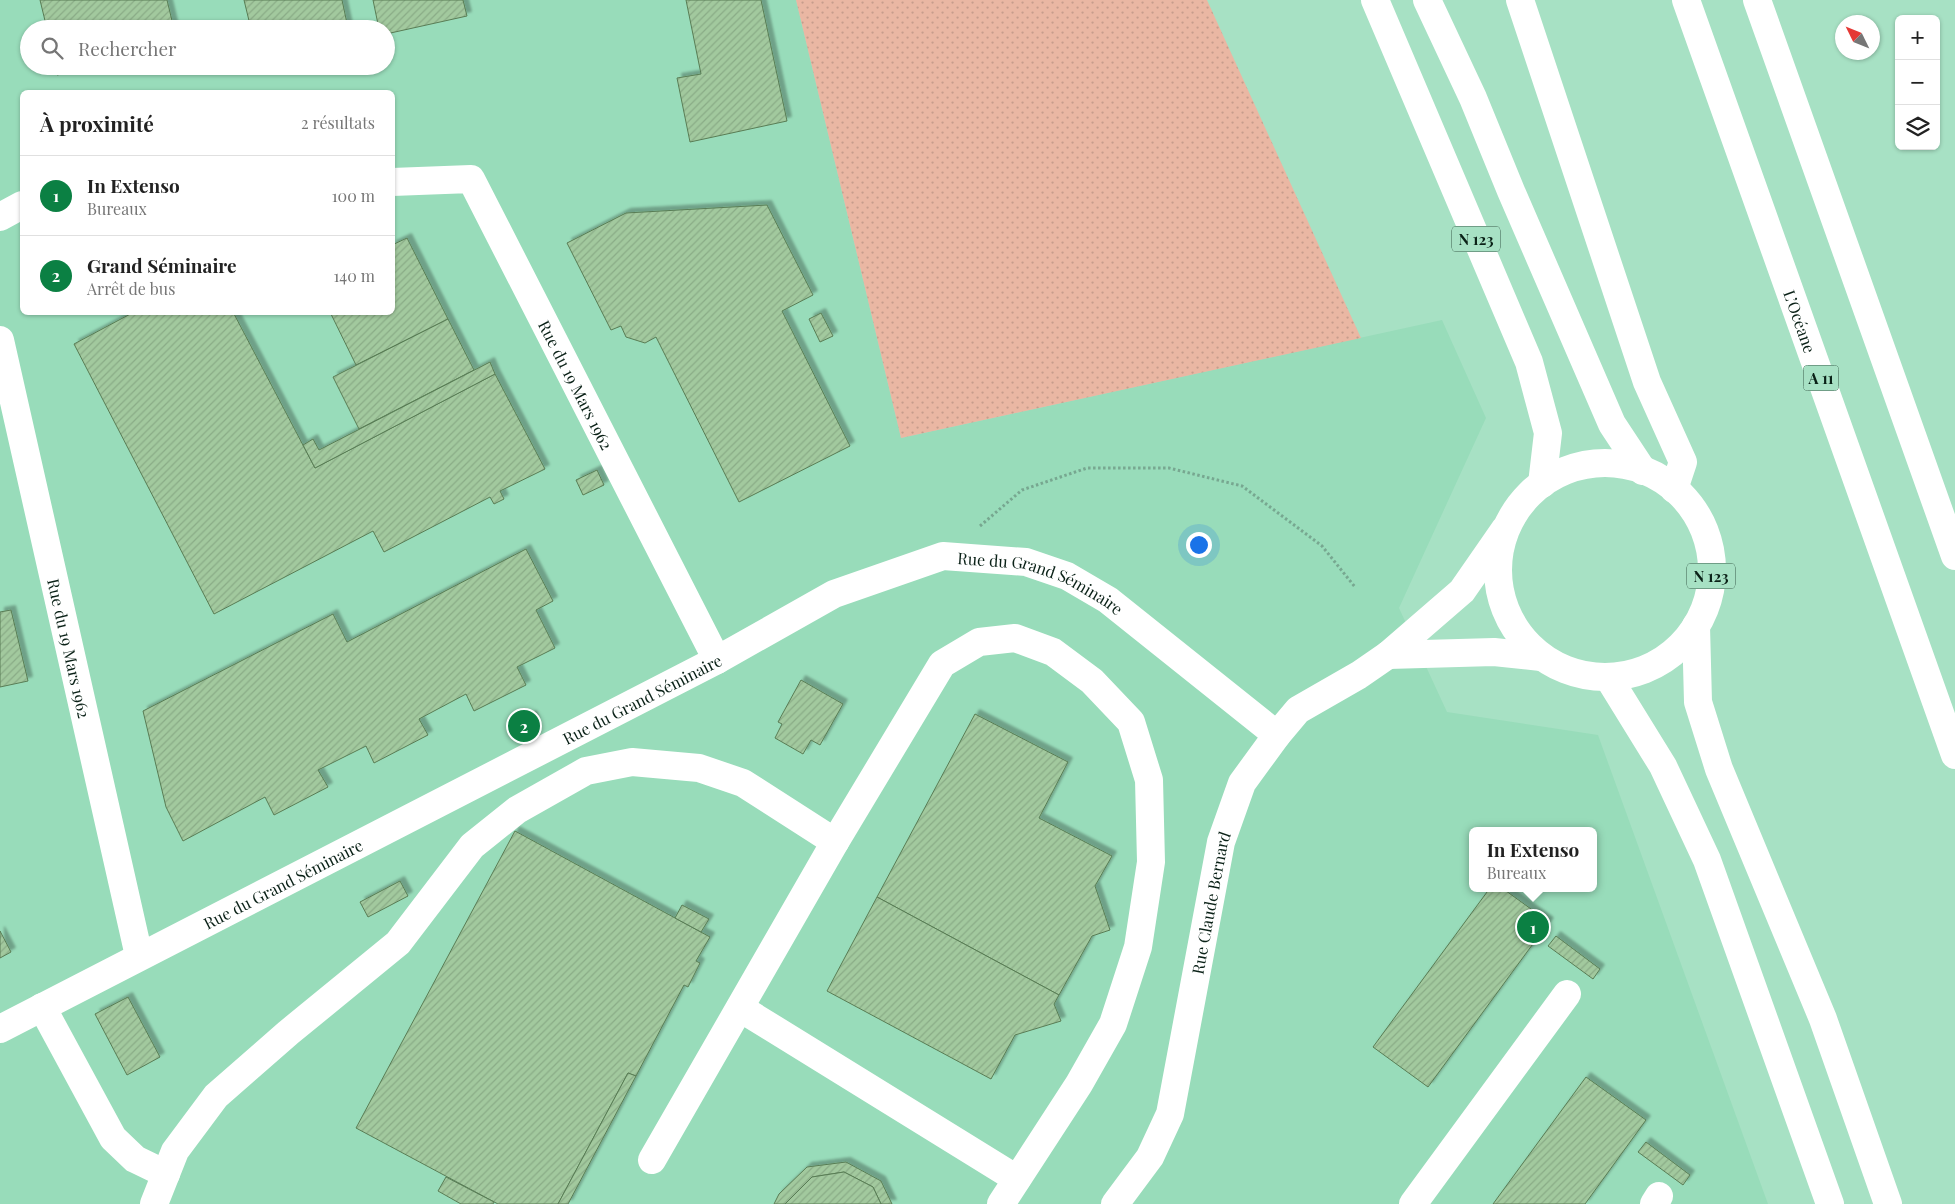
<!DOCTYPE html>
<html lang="fr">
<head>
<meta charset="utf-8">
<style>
  :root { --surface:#fff; --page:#f6f6f6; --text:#222; --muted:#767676; --line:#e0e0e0; --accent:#0b8043 }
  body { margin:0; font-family:"Playfair Display",serif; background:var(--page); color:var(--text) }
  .controls { position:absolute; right:15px; top:15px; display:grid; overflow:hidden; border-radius:8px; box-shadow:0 1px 4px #0004 }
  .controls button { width:45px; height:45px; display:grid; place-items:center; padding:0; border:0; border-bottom:1px solid var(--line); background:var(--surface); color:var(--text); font:25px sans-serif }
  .compass { position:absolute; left:1835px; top:15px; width:45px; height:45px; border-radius:50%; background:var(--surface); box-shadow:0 1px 4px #0004; rotate:313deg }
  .you { position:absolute; left:1198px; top:544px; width:18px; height:18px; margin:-12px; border:4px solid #fff; border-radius:50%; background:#1a73e8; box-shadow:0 0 0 8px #1a73e833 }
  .badge { display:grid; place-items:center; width:32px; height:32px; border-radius:50%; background:var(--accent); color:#fff; font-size:16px; font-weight:700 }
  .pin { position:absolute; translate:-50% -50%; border:2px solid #fff; box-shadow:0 1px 5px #0006 }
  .popup { position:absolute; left:1469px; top:827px; width:128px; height:65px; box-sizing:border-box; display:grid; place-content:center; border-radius:8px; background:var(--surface); filter:drop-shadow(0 1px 4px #0005); font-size:16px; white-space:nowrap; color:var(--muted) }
  .popup b { font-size:19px; color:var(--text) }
  .popup::after { content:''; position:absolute; left:50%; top:100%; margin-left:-10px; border:10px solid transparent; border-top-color:var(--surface) }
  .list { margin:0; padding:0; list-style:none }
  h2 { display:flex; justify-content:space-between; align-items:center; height:65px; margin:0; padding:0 20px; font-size:21px }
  h2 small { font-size:16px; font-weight:400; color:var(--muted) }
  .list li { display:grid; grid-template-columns:32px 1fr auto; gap:15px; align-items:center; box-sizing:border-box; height:80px; padding:0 20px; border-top:1px solid var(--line) }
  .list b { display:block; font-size:19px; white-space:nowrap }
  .list p { margin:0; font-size:16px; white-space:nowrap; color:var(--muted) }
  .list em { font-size:16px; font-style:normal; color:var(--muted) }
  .icon { flex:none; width:28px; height:28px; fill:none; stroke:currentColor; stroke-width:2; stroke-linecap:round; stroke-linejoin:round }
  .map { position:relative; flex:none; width:1955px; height:1204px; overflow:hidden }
  .search { position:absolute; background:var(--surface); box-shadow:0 1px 4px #0004; left:20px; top:20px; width:375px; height:55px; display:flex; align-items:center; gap:12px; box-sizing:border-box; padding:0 18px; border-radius:28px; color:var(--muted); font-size:19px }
  .panel { position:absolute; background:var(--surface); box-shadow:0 1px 4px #0004; left:20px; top:90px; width:375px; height:225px; border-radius:8px }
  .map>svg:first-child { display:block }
  .built { fill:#98dcba; fill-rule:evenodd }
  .grass { fill:url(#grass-dots) }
  .building { fill:url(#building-hatch); stroke:#597d55; filter:url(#shadow) }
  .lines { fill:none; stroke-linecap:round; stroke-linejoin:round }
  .path { stroke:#77a790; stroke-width:3; stroke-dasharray:2.5 2.5; stroke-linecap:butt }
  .minor { stroke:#fff; stroke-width:28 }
  .major { stroke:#fff; stroke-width:28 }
  .highway { stroke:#fff; stroke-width:28 }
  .labels { text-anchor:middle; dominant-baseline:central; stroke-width:4; stroke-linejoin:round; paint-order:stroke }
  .shield { fill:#a7e1c4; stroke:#395b4b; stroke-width:1 }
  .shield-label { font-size:15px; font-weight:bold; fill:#0a2117 }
  .street-label { font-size:16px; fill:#0a2117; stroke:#a7e1c4 }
</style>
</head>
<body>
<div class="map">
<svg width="1955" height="1204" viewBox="0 0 1955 1204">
  <defs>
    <pattern id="grass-dots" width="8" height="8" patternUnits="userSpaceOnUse" patternTransform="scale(1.25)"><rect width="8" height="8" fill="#eab7a3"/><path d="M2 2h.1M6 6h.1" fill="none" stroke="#c79d8c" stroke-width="1.8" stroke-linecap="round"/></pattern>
    <pattern id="building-hatch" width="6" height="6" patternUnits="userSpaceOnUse" patternTransform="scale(1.25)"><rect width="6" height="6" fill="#a2c99e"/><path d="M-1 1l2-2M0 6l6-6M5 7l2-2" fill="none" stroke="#8aac87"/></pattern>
    <filter id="shadow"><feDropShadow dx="4.5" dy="-4.5" stdDeviation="1" flood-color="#0004"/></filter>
  </defs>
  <rect width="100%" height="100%" fill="#a7e1c4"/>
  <path class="built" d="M0 0H796L901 438 1442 320 1486 418 1399 608 1447 712 1598 735 1768 1204H0ZM29 29H386V66H29ZM22 92H392V312H22ZM1473 831H1593V888H1473Z"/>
  <polygon class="grass" points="796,0 1207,0 1361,338 901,438"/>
  <g class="building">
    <polygon points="40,0 167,0 174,29 47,29"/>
    <polygon points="244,0 342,0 348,28 251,29"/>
    <polygon points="373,0 463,0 467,16 386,34 386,29 379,29"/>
    <polygon points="686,0 761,0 787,121 690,142 677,78 701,74"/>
    <polygon points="55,66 98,66 57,75"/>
    <polygon points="767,205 813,295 782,311 850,446 739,502 656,337 645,343 626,337 621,326 611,330 567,243 626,213"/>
    <polygon points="407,238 448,319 356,365 330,312 392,312 392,245"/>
    <polygon points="134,312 233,312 315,468 495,374 545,469 500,491 504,499 494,504 490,497 384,552 373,531 214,614 74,344"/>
    <polygon points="821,313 833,336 820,342 809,319"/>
    <polygon points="448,319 474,370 359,429 333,377"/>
    <polygon points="490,362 495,374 315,468 303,445 313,439 319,450"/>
    <polygon points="597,470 604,485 583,495 576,480"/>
    <polygon points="526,549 553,601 536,610 555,648 517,667 526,685 474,711 466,694 419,719 428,735 374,763 366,746 318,770 328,787 274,815 265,797 183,841 166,807 143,711 333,614 347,642"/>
    <polygon points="11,610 28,681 0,687 0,612"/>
    <polygon points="801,680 843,704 820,745 811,740 803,754 775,738 782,724 778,722"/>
    <polygon points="975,714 1068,762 1039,818 1112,856 1095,886 1110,930 1092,936 1059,995 877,897"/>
    <polygon points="532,715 535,722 521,729 517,723"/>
    <polygon points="515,831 710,937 696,961 700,963 688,987 684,985 636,1076 628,1073 558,1204 498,1204 356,1128"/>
    <polygon points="400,881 408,896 368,917 360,902"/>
    <polygon points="1490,888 1502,888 1549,922 1428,1087 1373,1047"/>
    <polygon points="877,897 1059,995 1054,1004 1061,1021 1015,1035 991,1079 827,991"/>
    <polygon points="682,905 709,919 701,932 675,918"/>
    <polygon points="0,931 11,952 0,958"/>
    <polygon points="1556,936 1600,969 1593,979 1548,946"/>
    <polygon points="128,997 160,1057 127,1075 95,1014"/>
    <polygon points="628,1073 636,1076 568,1204 558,1204"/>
    <polygon points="1586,1077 1646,1120 1585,1204 1493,1204"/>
    <polygon points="1646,1142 1690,1175 1683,1185 1638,1152"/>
    <polygon points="846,1162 881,1181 892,1204 881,1204 873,1187 844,1172 812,1177 785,1204 774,1204 779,1194 807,1167"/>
    <polygon points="844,1172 873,1187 881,1204 785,1204 812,1177"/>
    <polygon points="446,1177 494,1202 493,1204 461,1204 438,1191"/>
  </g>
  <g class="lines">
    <polyline class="path" points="980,526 1022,490 1087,468 1169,468 1242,486 1322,546 1355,587"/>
    <g class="minor">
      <polyline points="1520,0 1647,382 1683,462 1674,489"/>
      <path id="s1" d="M392 182 471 179 717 660"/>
      <polyline points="0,217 22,205"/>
      <path id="s2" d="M0 340 139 956"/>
      <polyline points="1388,655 1494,652 1541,657"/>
      <polyline points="42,1007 113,1138 135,1159 166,1174"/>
      <polyline points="740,1008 1017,1179"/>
      <path id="s3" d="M0 1029 717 660 834 594 943 556 1026 562 1067 576 1108 600 1277 735"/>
      <polyline points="652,1160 835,842"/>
      <polyline points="154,1204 175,1151 216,1096 288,1033 398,943 472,846 517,810 586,771 632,762 699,768 743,783 835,842 942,664 979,642 1015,638 1053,652 1092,681 1131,722 1149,780 1151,862 1138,947 1113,1024 1079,1084 1001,1204"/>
      <path id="s4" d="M1115 1204 1150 1157 1170 1114 1221 842 1242 783 1277 735 1298 710 1359 675 1388 655 1462 591 1505 529"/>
      <polyline points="1413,1204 1567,994"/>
      <polyline points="1654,1204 1659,1196"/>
    </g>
    <g class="major">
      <polyline points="1375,0 1529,362 1548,433 1542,484"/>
      <polyline points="1427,0 1473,98 1511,191 1612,424 1643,471"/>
      <circle cx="1605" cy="570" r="107"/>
      <polyline points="1696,626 1698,702 1719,769 1823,1019 1888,1204"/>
      <polyline points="1608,677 1663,766 1707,860 1830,1204"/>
    </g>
    <g class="highway">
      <path id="s5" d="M1686 0 1955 755"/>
      <polyline points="1757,0 1955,556"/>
    </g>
  </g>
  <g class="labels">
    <g class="shield">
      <rect x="1452" y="226.5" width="48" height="25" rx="4"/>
      <rect x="1803.5" y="365.5" width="35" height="25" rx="4"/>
      <rect x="1687" y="563.5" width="48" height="25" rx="4"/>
    </g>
    <g class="shield-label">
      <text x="1476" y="239">N 123</text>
      <text x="1821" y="378">A 11</text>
      <text x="1711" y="576">N 123</text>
    </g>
    <g class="street-label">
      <text stroke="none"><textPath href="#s5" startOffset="341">L’Océane</textPath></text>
      <text stroke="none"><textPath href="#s1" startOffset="310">Rue du 19 Mars 1962</textPath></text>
      <text stroke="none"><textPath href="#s3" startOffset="1159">Rue du Grand Séminaire</textPath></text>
      <text stroke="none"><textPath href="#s2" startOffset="316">Rue du 19 Mars 1962</textPath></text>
      <text stroke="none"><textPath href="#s3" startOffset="722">Rue du Grand Séminaire</textPath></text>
      <text stroke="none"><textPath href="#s3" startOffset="318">Rue du Grand Séminaire</textPath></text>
      <text stroke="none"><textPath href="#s4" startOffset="321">Rue Claude Bernard</textPath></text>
    </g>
  </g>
</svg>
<div class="controls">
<button>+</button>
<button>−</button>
<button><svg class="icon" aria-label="layers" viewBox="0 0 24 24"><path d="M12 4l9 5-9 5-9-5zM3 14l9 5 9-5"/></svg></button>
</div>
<svg class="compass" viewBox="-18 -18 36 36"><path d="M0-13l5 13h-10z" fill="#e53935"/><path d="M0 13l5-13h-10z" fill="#767676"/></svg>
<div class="you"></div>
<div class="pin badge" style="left:1533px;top:927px">1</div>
<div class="popup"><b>In Extenso</b>Bureaux</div>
<div class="pin badge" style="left:524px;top:726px">2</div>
<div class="search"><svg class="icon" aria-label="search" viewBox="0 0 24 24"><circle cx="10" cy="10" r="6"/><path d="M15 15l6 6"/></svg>Rechercher</div>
<section class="panel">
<h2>À proximité<small>2 résultats</small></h2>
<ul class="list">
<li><span class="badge">1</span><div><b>In Extenso</b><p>Bureaux</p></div><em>100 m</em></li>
<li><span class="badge">2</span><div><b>Grand Séminaire</b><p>Arrêt de bus</p></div><em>140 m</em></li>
</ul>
</section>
</div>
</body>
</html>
